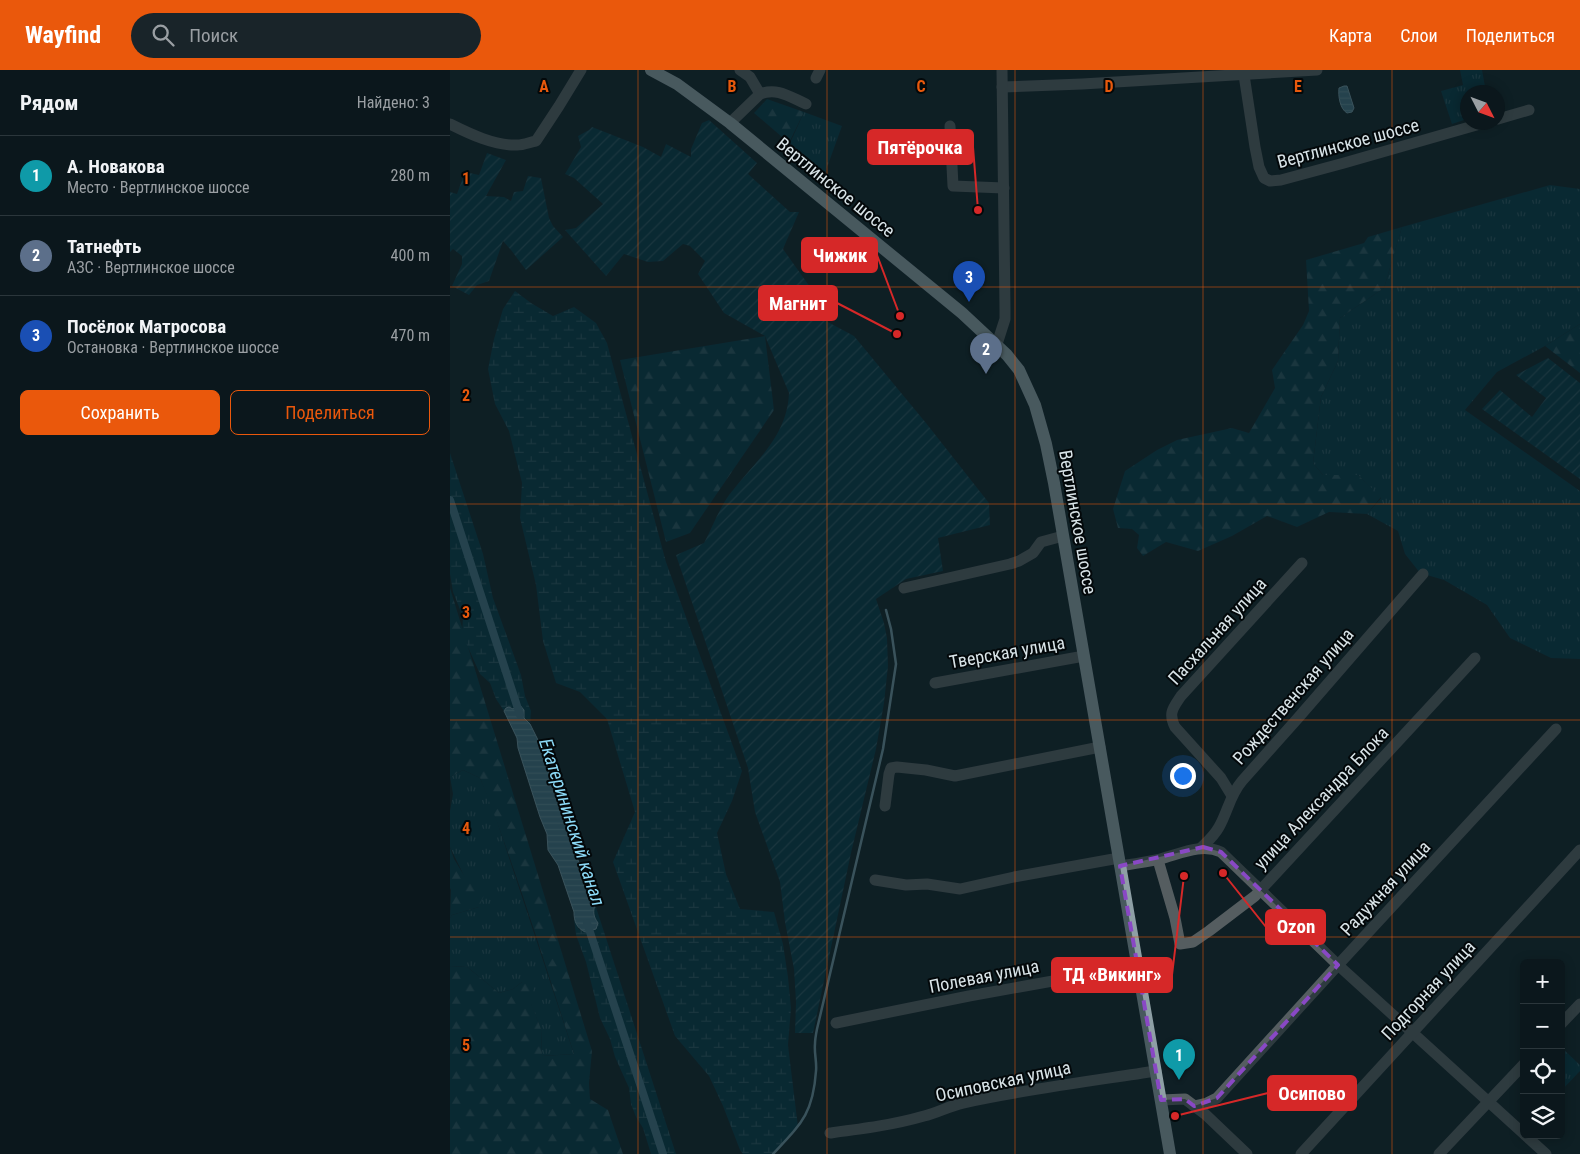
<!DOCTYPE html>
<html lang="ru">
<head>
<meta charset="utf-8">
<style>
  :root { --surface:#0b171c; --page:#192429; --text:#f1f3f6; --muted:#9a9fa3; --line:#2b363b; --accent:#ea580c }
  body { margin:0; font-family:"Roboto Condensed",sans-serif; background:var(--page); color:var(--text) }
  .controls { position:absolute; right:15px; bottom:15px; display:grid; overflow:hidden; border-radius:8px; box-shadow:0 2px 12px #0003 }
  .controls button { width:45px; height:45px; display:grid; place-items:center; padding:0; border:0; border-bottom:1px solid var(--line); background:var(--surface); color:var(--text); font:25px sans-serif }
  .compass { position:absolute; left:1010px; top:15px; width:45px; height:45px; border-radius:50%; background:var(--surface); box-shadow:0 2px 12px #0003; rotate:132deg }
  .you { position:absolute; left:732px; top:705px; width:18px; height:18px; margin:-12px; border:4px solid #fff; border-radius:50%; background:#1a73e8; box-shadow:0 0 0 8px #1a73e833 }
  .badge { display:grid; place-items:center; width:32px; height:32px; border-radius:50%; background:var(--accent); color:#fff; font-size:16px; font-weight:700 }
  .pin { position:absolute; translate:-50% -41px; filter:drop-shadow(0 1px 2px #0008) }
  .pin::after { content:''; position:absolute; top:26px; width:18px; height:15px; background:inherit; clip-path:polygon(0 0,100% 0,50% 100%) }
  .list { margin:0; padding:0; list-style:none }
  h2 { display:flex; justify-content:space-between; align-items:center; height:65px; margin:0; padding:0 20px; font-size:21px }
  h2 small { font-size:16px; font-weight:400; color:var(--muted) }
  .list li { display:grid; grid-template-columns:32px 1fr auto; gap:15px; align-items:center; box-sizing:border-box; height:80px; padding:0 20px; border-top:1px solid var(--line) }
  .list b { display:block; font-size:19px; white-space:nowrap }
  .list p { margin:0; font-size:16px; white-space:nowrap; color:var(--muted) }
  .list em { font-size:16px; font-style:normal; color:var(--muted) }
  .actions { display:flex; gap:10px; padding:15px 20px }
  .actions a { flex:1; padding:11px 0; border:1px solid var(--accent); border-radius:8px; text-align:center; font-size:18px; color:var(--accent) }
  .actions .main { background:var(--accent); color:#fff }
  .icon { flex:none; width:28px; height:28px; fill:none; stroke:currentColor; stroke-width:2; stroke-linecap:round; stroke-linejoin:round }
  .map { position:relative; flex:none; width:1130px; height:1084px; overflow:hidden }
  header { display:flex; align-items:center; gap:30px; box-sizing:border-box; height:70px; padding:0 25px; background:var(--accent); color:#fff }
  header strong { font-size:24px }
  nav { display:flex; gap:28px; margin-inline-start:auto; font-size:18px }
  .search { width:350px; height:45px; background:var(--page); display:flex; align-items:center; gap:12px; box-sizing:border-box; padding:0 18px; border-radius:28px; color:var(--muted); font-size:19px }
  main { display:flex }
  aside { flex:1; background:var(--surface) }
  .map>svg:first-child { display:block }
  .grass { fill:url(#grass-tufts) }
  .forest { fill:url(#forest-firs) }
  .wetland { fill:url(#wetland-marsh) }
  .garden { fill:url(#garden-furrows) }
  .water { fill:url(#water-rules); stroke:#6e919e }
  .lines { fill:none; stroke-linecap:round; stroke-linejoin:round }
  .stream { stroke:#6e919e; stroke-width:2.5 }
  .canal { stroke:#406e7f; stroke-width:8 }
  .minor { stroke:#555d60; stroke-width:11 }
  .major { stroke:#8e9fa5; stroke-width:12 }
  .marked { fill:none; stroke:#8948c5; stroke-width:4; stroke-dasharray:10 6; stroke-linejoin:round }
  .grid { fill:none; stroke:#e8590c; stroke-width:1; stroke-opacity:0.55 }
  .labels { text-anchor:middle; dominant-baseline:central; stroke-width:4; stroke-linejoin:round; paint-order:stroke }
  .street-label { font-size:18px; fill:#d9e4e8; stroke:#03080a }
  .water-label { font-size:19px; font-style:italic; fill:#8cdaf7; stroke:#03080a }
  .grid-label { font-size:16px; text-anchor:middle; font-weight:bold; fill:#e8590c; stroke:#03080a; stroke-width:4; stroke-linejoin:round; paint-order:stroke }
  .leader { fill:none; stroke:#d62828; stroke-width:2 }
  .callout-dot { fill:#d62828; stroke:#03080a; stroke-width:2 }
  .callout { fill:#d62828; stroke:#d62828; stroke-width:2 }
  .callout-label { font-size:19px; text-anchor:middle; font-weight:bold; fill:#fff }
</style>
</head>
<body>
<header>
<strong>Wayfind</strong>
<div class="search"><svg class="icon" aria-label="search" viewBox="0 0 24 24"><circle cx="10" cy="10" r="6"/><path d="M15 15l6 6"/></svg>Поиск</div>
<nav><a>Карта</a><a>Слои</a><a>Поделиться</a></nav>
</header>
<main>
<aside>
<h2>Рядом<small>Найдено: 3</small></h2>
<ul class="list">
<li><span class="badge" style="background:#0f9aa8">1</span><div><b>А. Новакова</b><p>Место · Вертлинское шоссе</p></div><em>280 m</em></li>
<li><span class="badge" style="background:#5c6f8a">2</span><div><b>Татнефть</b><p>АЗС · Вертлинское шоссе</p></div><em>400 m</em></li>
<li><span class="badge" style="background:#1a4fb4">3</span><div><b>Посёлок Матросова</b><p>Остановка · Вертлинское шоссе</p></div><em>470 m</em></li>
</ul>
<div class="actions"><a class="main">Сохранить</a><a>Поделиться</a></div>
</aside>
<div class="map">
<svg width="1130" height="1084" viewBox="0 0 1130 1084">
  <defs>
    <pattern id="grass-tufts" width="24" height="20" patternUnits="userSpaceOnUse" patternTransform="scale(1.25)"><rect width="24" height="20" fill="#043543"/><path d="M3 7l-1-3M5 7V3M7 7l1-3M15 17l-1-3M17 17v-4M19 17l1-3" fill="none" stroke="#28525e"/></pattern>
    <pattern id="forest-firs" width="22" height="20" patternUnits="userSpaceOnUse" patternTransform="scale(1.25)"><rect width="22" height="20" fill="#043543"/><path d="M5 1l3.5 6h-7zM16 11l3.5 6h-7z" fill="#28525e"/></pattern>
    <pattern id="wetland-marsh" width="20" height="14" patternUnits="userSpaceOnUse" patternTransform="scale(1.25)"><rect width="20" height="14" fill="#043543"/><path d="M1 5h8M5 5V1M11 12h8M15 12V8" fill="none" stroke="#28525e"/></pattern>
    <pattern id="garden-furrows" width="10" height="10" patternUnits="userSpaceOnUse" patternTransform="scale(1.25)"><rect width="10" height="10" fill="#043543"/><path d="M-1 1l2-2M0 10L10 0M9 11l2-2" fill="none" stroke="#28525e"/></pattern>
    <pattern id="water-rules" width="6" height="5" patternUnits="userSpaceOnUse" patternTransform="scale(1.25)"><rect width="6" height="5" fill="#406e7f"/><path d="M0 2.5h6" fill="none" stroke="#5b8391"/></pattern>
  </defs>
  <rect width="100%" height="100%" fill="#0f1f25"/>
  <g class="grass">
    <polygon points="1010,0 1032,0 1036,22 1018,22 1017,49 1002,54 991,21 1013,15"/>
    <polygon points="354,42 392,56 375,103 340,73"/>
    <polygon points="1100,115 1130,119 1130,254 1095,276 1047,302 1015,340 1130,421 1130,589 1101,588 1060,568 1037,535 994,510 970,503 955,484 948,461 917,444 931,428 908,405 873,405 863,393 871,327 888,291 890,248 934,218 952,157"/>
    <polygon points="13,700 30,708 42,736 124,984 92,986 91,959 72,912 63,919 49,923 16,896 0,897 0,848 2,845 29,837 0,777 0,741 3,724 0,707"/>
    <polygon points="1111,977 1130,995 1130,1001 1111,1021"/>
  </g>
  <g class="forest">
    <polygon points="317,29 354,42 339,73 304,43"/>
    <polygon points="952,157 934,218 890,248 888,291 871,327 863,393 873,405 908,405 931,427 917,444 879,442 847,457 817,446 782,466 748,481 716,472 693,486 687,478 689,465 682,459 668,458 663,439 675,401 707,380 727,370 782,358 799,363 825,318 822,300 853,255 859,241 856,190 914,173 918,167"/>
    <polygon points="1130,254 1130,303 1095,276"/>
    <polygon points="315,266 324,340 240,463 216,472 170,290"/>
    <path d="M0 518 142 981 139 1013 140 1029 158 1040 173 1084H0V897L16 896 49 923 63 919 72 912 85 911 81 933 91 959 92 986 124 984C94 892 66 798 30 708L13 700 0 707Z"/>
    <polygon points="0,777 4,789 17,810 37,819 29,837 2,845 0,848 1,820 0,818"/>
  </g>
  <g class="wetland">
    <polygon points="65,221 81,233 103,246 124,237 146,253 157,273 216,492 292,701 282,731 267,763 276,804 290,839 324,842 333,874 338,907 341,938 338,975 348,1057 323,1084 293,1084 290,1080 273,1036 259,1006 225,966 163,792 185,742 157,649 130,622 106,613 93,571 86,515 70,448 72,413 59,361 45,334 38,299 44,269 53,239"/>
    <polygon points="0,383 33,484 43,528 71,605 75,626 81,641 80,654 74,648 74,640 56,638 54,641 46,629 40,613 30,604 12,564 13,547 3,522 0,504"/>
    <polygon points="145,834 226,1084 201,1084 193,1058 186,1047 181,1034 179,1018 165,987 160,969 150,948 136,892 126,865 124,849 129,859 135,862 145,859 143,842"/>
  </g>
  <g class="garden">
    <path d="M259 50 307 93 298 104 340 142H349L333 179 365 224 376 251 404 266 476 353 539 433 540 455 488 468 493 501 456 509 426 529 434 553 437 568 438 596 434 633 426 679 401 783 363 963H345L346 932 344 899 335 852 330 812 305 742 298 698 226 485 254 473C262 458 269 439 279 425 304 392 337 368 339 323L315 266 274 243 248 204 255 191 240 176 233 174 213 191 198 192 174 184 156 206 115 160 126 158 153 134 124 108 115 104 131 77 128 66 139 60 142 57 193 77 211 87 216 74 241 87V79L252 53Z"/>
    <polygon points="37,83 56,90 36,126 54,127 61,131 64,122 73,121 78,106 91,108 99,148 103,156 113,167 76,200 61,180 53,171 39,211 27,215 19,225 2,216 12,194 12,186 3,179 0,182 0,122 7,124 15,102 29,105"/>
    <polygon points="1098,288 1130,313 1130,409 1032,339 1050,320 1082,347 1096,328 1066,305"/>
  </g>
  <g class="water">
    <path d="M894 16H897L904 38 902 42 897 43C890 39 888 26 889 18Z"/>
    <path d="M69 634 74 640V648L80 654 91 676 98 700 105 717 114 751 118 758 123 777 145 834C143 842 143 846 148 853L146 859 135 862C127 858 124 852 124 842L108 795 98 780 97 764 90 747 68 678 67 668 54 641 56 638 59 637 63 639Z"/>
  </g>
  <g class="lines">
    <path class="stream" d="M323 1084C351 1054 363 1044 366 1001 367 992 364 983 365 974 365 969 366 964 367 959L433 679 446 594 441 559 436 540"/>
    <g class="canal">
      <polyline points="0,430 70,645"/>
      <polyline points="137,853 213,1084"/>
    </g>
    <g class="minor">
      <path d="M290 0 300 7 310 24C327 17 340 27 356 34"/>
      <polyline points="794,5 805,77 809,97 814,108 820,111 831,110 894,93 1037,52"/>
      <polyline points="366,8 370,0"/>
      <polyline points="552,17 632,14 867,0"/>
      <polyline points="1048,49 1079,40"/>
      <polyline points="280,53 310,24"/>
      <path d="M0 54C20 64 45 76 67 75 74 75 80 72 86 71L109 36 131 0"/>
      <polyline points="500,56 503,116 554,118"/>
      <polyline points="547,274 555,249 555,239 552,0"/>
      <polyline points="454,518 560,494 569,491 583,483 591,472 613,466"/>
      <polyline points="485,613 634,586"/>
      <path d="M782 726 771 708 725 657C718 643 723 638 731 626L852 493"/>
      <polyline points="435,736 439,704 441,698 447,697 476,700 505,706 650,677"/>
      <path d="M751 778C758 771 764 766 769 757 778 741 780 725 792 711L848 648 973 504"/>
      <polyline points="708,790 725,848 730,874 743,872 759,861 805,826 1025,588"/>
      <path d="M670 796C683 794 697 792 710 789 730 784 751 773 771 782L888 895 1074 1064"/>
      <polyline points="425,810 456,815 477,814 510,819 564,807 669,788"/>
      <polyline points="386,953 519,926 653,902 689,900"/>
      <polyline points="1111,954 1130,934"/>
      <polyline points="711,1030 735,1029 755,1044 797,1084"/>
      <polyline points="744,1036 757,1033 767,1028 888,895 1106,659"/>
      <path d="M380 1063C411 1059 443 1055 474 1046 487 1043 499 1036 513 1033 577 1019 641 1011 706 1001"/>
      <polyline points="1075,1065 1096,1084"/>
      <polyline points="851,1084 1130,780"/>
      <polyline points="989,1084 1074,994"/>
    </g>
    <polyline class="major" points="201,0 227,14 280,53 512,243 557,285 569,300 585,335 596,374 604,413 720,1084"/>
  </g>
  <path d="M0 0H1130V1084H0ZM753 777 771 782 888 895 767 1028 744 1036 735 1029 711 1030 670 796Z" fill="#0f1f25" fill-opacity=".55" fill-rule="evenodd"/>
  <path class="marked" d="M753 777 771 782 888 895 767 1028 744 1036 735 1029 711 1030 670 796Z"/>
  <path class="grid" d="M188 0V1084M377 0V1084M565 0V1084M753 0V1084M942 0V1084M0 217H1130M0 434H1130M0 650H1130M0 867H1130"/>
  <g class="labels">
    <g class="street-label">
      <text transform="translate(898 73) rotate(-15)">Вертлинское шоссе</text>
      <text transform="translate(386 117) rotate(39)">Вертлинское шоссе</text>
      <text transform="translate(628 452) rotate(80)">Вертлинское шоссе</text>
      <text transform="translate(767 561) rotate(-48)">Пасхальная улица</text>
      <text transform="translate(557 582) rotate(-10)">Тверская улица</text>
      <text transform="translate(843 626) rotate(-49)">Рождественская улица</text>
      <text transform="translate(871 728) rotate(-47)">улица Александра Блока</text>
      <text transform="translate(935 818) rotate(-47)">Радужная улица</text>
      <text transform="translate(534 906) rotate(-11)">Полевая улица</text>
      <text transform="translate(978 920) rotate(-47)">Подгорная улица</text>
      <text transform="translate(553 1011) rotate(-12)">Осиповская улица</text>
    </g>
    <g class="water-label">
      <text transform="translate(122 752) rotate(72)">Екатерининский канал</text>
    </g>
  </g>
  <g class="grid-label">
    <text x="94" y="22">A</text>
    <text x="282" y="22">B</text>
    <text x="471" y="22">C</text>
    <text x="659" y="22">D</text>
    <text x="848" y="22">E</text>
    <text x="16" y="114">1</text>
    <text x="16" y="331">2</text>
    <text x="16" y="548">3</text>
    <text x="16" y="764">4</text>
    <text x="16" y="981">5</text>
  </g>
  <path class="leader" d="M528 140L523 77M450 246L427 185M447 264L387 233M773 803L816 857M734 806L722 905M725 1046L818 1023"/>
  <g class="callout-dot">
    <circle cx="528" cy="140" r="5"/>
    <circle cx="450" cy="246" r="5"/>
    <circle cx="447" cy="264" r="5"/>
    <circle cx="773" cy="803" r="5"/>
    <circle cx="734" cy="806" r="5"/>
    <circle cx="725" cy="1046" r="5"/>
  </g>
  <g class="callout">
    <rect x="418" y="60" width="105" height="34" rx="5"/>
    <rect x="352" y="168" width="75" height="34" rx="5"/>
    <rect x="309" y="216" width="78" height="34" rx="5"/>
    <rect x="816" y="840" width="59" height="34" rx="5"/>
    <rect x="602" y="888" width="120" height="34" rx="5"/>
    <rect x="818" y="1006" width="88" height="34" rx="5"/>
  </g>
  <g class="callout-label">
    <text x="470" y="84">Пятёрочка</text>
    <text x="390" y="192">Чижик</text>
    <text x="348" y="240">Магнит</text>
    <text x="846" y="863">Ozon</text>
    <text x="662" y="911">ТД «Викинг»</text>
    <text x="862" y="1030">Осипово</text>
  </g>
</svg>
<div class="controls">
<button>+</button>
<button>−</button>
<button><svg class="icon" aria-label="locate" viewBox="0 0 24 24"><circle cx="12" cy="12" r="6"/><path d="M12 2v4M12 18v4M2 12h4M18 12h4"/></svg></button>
<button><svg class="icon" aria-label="layers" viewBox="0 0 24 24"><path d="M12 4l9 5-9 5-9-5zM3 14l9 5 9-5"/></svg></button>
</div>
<svg class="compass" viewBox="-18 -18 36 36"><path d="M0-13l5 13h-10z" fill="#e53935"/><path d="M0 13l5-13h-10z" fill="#9a9fa3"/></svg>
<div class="you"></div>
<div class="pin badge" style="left:729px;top:1010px;background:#0f9aa8">1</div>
<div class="pin badge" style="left:536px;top:304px;background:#5c6f8a">2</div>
<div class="pin badge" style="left:519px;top:232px;background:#1a4fb4">3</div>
</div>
</main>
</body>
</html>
